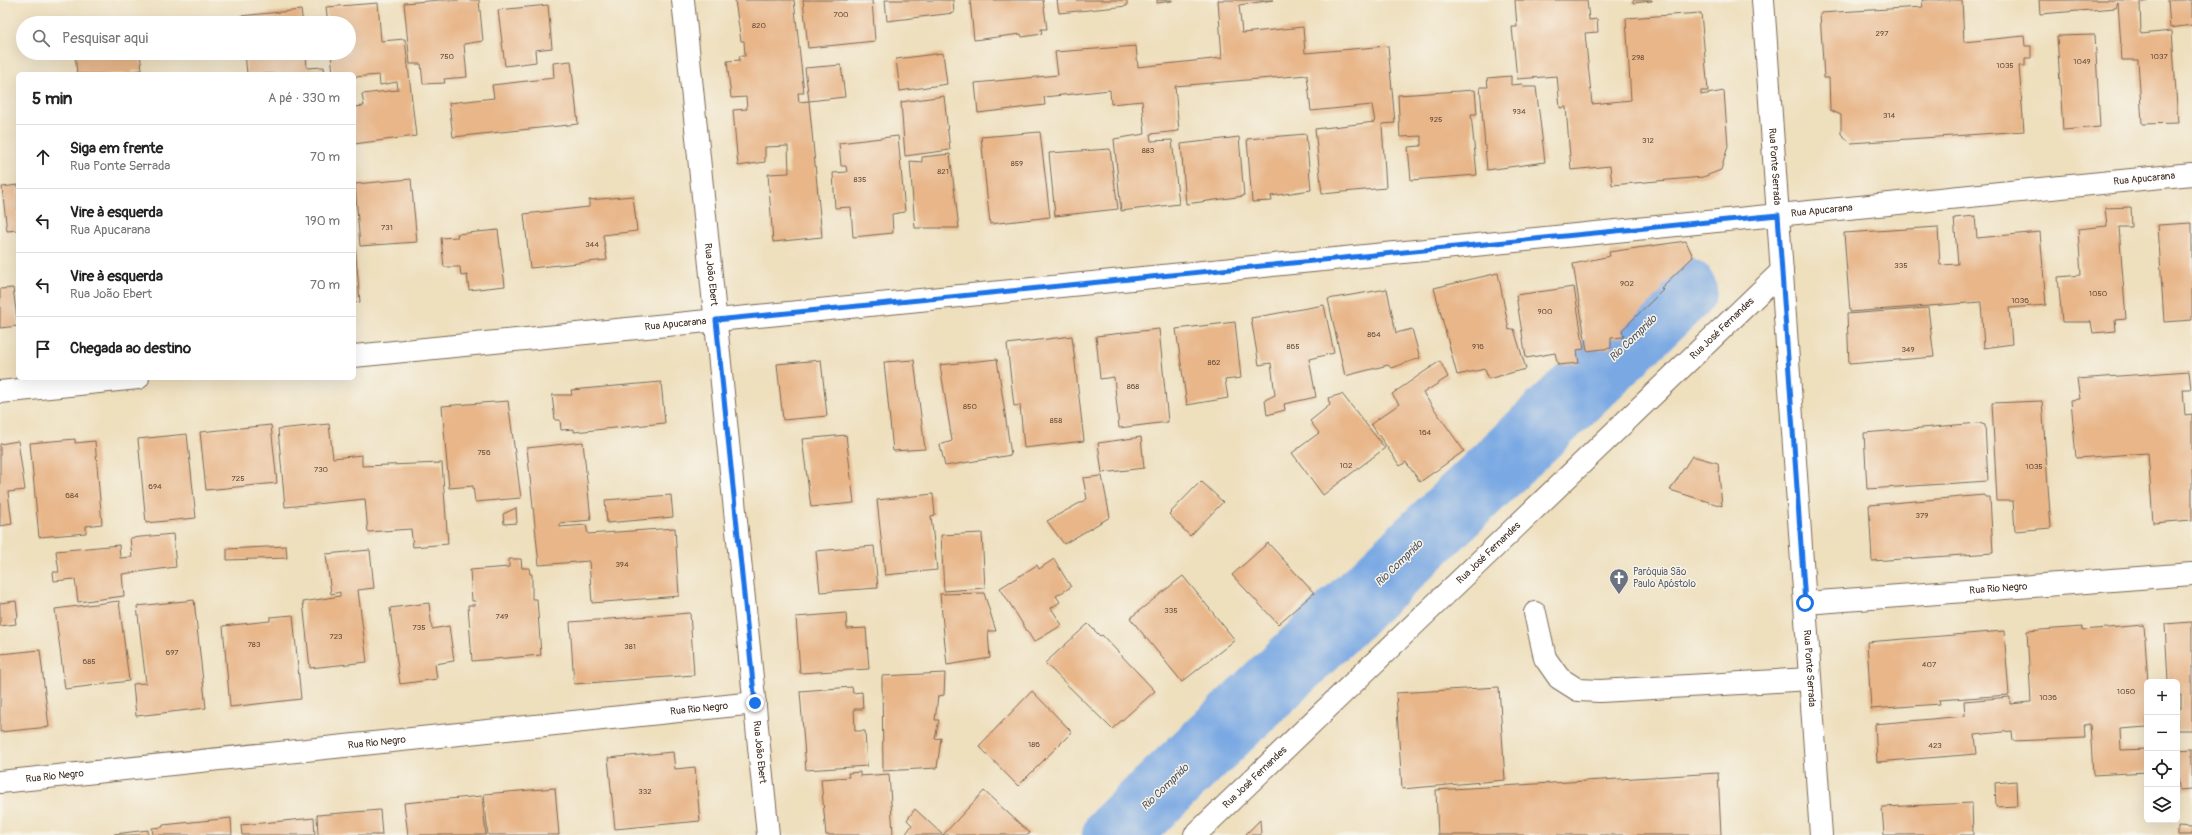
<!DOCTYPE html>
<html lang="pt">
<head>
<meta charset="utf-8">
<style>
  :root { --surface:#fff; --page:#f2f2f2; --text:#222; --muted:#767676; --line:#e0e0e0 }
  body { margin:0; font-family:Pangolin,sans-serif; background:var(--page); color:var(--text) }
  .controls { position:absolute; right:12px; bottom:12px; display:grid; overflow:hidden; border-radius:6px; box-shadow:0 4px 16px #0002 }
  .controls button { width:36px; height:36px; display:grid; place-items:center; padding:0; border:0; border-bottom:1px solid var(--line); background:var(--surface); color:var(--text); font:20px sans-serif }
  .stop { position:absolute; width:12px; height:12px; margin:-9px; border:3px solid #1a73e8; border-radius:50%; background:#fff }
  .stop.end { background:#1a73e8; border-color:#fff; box-shadow:0 1px 4px #0008 }
  .list { margin:0; padding:0; list-style:none }
  h2 { display:flex; justify-content:space-between; align-items:center; height:52px; margin:0; padding:0 16px; font-size:17px }
  h2 small { font-size:13px; font-weight:400; color:var(--muted) }
  .list li { display:grid; grid-template-columns:26px 1fr auto; gap:12px; align-items:center; box-sizing:border-box; height:64px; padding:0 16px; border-top:1px solid var(--line) }
  .list b { display:block; font-size:15px; white-space:nowrap }
  .list p { margin:0; font-size:13px; white-space:nowrap; color:var(--muted) }
  .list em { font-size:13px; font-style:normal; color:var(--muted) }
  .icon { flex:none; width:22px; height:22px; fill:none; stroke:currentColor; stroke-width:2; stroke-linecap:round; stroke-linejoin:round }
  .map { position:relative; flex:none; width:2192px; height:835px; overflow:hidden }
  .search { position:absolute; background:var(--surface); box-shadow:0 4px 16px #0002; left:16px; top:16px; width:340px; height:44px; display:flex; align-items:center; gap:10px; box-sizing:border-box; padding:0 14px; border-radius:22px; color:var(--muted); font-size:15px }
  .panel { position:absolute; background:var(--surface); box-shadow:0 4px 16px #0002; left:16px; top:72px; width:340px; height:308px; border-radius:6px }
  .map>svg:first-child { display:block }
  .lines { fill:none; stroke-linecap:round; stroke-linejoin:round }
  .river { stroke:#79a8e3; stroke-width:66 }
  .building { fill:#e8b689 }
  .minor-casing { stroke:#7a6956; stroke-width:24 }
  .minor { stroke:#fff; stroke-width:22 }
  .route { stroke:#1a73e8; stroke-width:5 }
  .labels { text-anchor:middle; dominant-baseline:central; stroke-width:3; stroke-linejoin:round; paint-order:stroke }
  .number-label { font-size:8px; fill:#664d39 }
  .street-label { font-size:10px; fill:#3b2a1e; stroke:#f7f3e8 }
  .worship-label { font-size:10px; fill:#5b616d; stroke:#f7f3e8; text-anchor:start }
  .water-label { font-size:11px; font-style:italic; fill:#515663; stroke:#f7f3e8 }
</style>
</head>
<body>
<div class="map">
<svg width="2192" height="835" viewBox="0 0 2192 835">
  <rect width="100%" height="100%" fill="#f7f3e8"/>
  <filter id="ink" filterUnits="userSpaceOnUse"><feTurbulence type="fractalNoise" baseFrequency=".025" numOctaves="2"/><feDisplacementMap in="SourceGraphic" scale="8" xChannelSelector="R" yChannelSelector="G"/><feConvolveMatrix kernelMatrix="1 2 1 2 8 2 1 2 1" color-interpolation-filters="sRGB"/></filter>
  <filter id="wash" filterUnits="userSpaceOnUse"><feTurbulence type="fractalNoise" baseFrequency=".012" numOctaves="4" result="noise"/><feDisplacementMap in="SourceGraphic" scale="16" xChannelSelector="R" yChannelSelector="G"/><feGaussianBlur stdDeviation="0.9" result="paint"/><feColorMatrix in="noise" values="0 0 0 0 0 0 0 0 0 0 0 0 0 0 0 0 0 1.4 0 .05"/><feComposite in="paint" operator="in"/></filter>
  <g filter="url(#wash)">
    <rect width="100%" height="100%" fill="#eedfbd"/>
    <g class="lines">
      <polyline class="river" points="1115,835 1684,290"/>
    </g>
    <g id="blocks">
      <g class="building">
        <polygon points="440,0 479,0 483,41 464,44 467,77 444,79 445,83 423,84 421,64 410,64 404,3"/>
        <polygon points="735,0 794,0 804,93 798,93 799,102 809,101 822,237 773,242 768,174 789,173 788,146 765,147 765,162 738,166 733,110 747,109 746,97 731,98 727,61 740,60 739,56 745,56 744,41 741,41"/>
        <polygon points="803,0 872,0 875,41 808,48"/>
        <polygon points="885,0 953,0 954,13 887,21"/>
        <polygon points="970,0 1043,0 1047,29 1041,29 1042,34 1022,37 1021,34 974,40"/>
        <polygon points="1057,0 1127,0 1127,6 1059,13"/>
        <polygon points="1157,0 1172,0 1172,1 1157,3"/>
        <polygon points="1218,0 1273,0 1239,5 1242,33 1303,27 1305,53 1388,46 1395,123 1382,124 1386,188 1322,194 1315,129 1375,122 1372,105 1311,111 1307,75 1175,86 1179,131 1150,134 1151,141 1172,140 1179,204 1121,211 1114,139 1145,134 1142,101 1111,104 1110,90 1044,97 1045,105 978,113 975,83 1058,75 1055,52 1136,46 1138,67 1222,58"/>
        <polygon points="1515,0 1587,0 1589,20 1597,19 1598,32 1585,33 1592,104 1631,100 1626,18 1701,13 1708,91 1701,91 1701,95 1724,91 1728,146 1721,170 1703,177 1612,185 1610,166 1571,170 1566,107 1560,108 1557,76 1517,79 1512,27 1517,27"/>
        <polygon points="1633,0 1652,0 1652,1 1633,3"/>
        <polygon points="1922,0 1962,0 1964,42 2024,36 2025,46 2031,46 2031,58 2025,58 2025,66 2019,66 2024,131 1851,143 1841,134 1841,115 1830,110 1829,78 1824,78 1820,13 1923,7"/>
        <polygon points="2039,0 2149,0 2140,2 2141,34 2172,31 2178,123 2142,124 2138,60 2122,60 2118,3 2116,8 2040,14"/>
        <polygon points="2168,0 2192,0 2192,25 2170,28"/>
        <polygon points="378,3 381,41 405,39 416,136 354,144 354,107 364,106 362,94 398,90 397,82 380,85 379,75 354,77 354,74 333,74 331,53 349,53 349,23 328,23 326,7"/>
        <polygon points="548,5 552,48 535,50 536,62 505,66 498,10"/>
        <polygon points="301,10 303,23 241,23 240,16"/>
        <polygon points="2095,35 2100,127 2063,130 2057,36"/>
        <polygon points="75,53 140,53 142,70 132,71 133,74 77,74"/>
        <polygon points="245,53 306,53 307,68 324,67 325,74 247,74"/>
        <polygon points="943,53 947,84 900,91 896,59"/>
        <polygon points="571,61 578,124 453,137 449,103 494,98 492,85 554,78 553,63"/>
        <polygon points="841,65 845,97 809,101 805,68"/>
        <polygon points="1511,76 1511,85 1522,84 1523,87 1536,87 1545,162 1487,170 1480,87 1488,87 1487,78"/>
        <polygon points="1475,90 1477,114 1471,114 1477,175 1411,180 1408,147 1421,146 1421,136 1400,137 1398,95"/>
        <polygon points="944,96 950,150 905,156 901,102"/>
        <polygon points="1040,132 1050,217 990,224 981,137"/>
        <polygon points="1306,134 1311,190 1271,196 1272,201 1252,202 1247,139"/>
        <polygon points="898,136 905,212 892,214 893,233 853,237 851,207 835,208 833,173 847,172 846,166 841,166 839,143"/>
        <polygon points="1239,137 1244,196 1186,204 1181,144"/>
        <polygon points="1110,149 1118,209 1055,216 1049,153"/>
        <polygon points="950,154 959,228 915,228 910,161 922,162 922,157"/>
        <polygon points="411,179 417,242 360,246 355,184"/>
        <polygon points="18,185 18,230 7,231 2,187"/>
        <polygon points="633,196 637,231 603,235 607,260 530,268 524,214 589,207 589,200"/>
        <polygon points="2131,207 2132,227 2119,227 2126,319 2115,320 2116,331 2093,333 2091,322 2062,322 2058,277 2081,275 2078,229 2107,226 2105,208"/>
        <polygon points="1975,216 1977,238 2040,232 2046,305 2009,308 2012,344 1984,348 1981,302 1850,312 1844,233 1938,227 1940,265 1958,264 1954,218"/>
        <polygon points="2192,223 2192,320 2164,322 2158,225"/>
        <polygon points="498,230 505,286 469,290 467,275 461,276 460,267 444,267 441,238 458,237 457,234"/>
        <polygon points="354,233 360,302 354,303"/>
        <polygon points="1686,241 1693,257 1661,288 1663,290 1622,330 1624,337 1611,338 1611,348 1587,351 1573,264 1610,256 1609,252"/>
        <polygon points="1498,273 1509,330 1514,329 1526,369 1488,379 1485,369 1457,375 1434,288"/>
        <polygon points="1574,287 1584,349 1577,350 1579,363 1558,365 1555,353 1526,358 1516,295"/>
        <polygon points="13,288 18,326 0,328 0,289"/>
        <polygon points="1387,289 1396,333 1412,329 1420,358 1391,368 1388,365 1345,376 1328,299"/>
        <polygon points="1324,305 1334,353 1309,359 1316,397 1284,404 1285,410 1267,415 1265,400 1275,395 1271,363 1259,365 1251,318"/>
        <polygon points="1928,308 1934,357 1849,364 1847,314"/>
        <polygon points="1235,322 1241,378 1225,380 1228,398 1187,405 1176,329"/>
        <polygon points="1159,329 1168,422 1119,428 1114,377 1100,379 1096,336"/>
        <polygon points="1072,336 1084,441 1024,448 1020,405 1014,406 1007,344"/>
        <polygon points="997,359 1011,455 945,466 940,445 952,441 940,365"/>
        <polygon points="821,360 827,416 783,420 777,364"/>
        <polygon points="914,360 925,449 893,451 884,362"/>
        <polygon points="1440,361 1448,377 1423,393 1464,451 1420,482 1406,462 1400,466 1371,424 1399,404 1392,394"/>
        <polygon points="2189,371 2191,389 2183,389 2185,415 2192,414 2192,520 2153,523 2148,453 2076,458 2071,400 2080,399 2077,379"/>
        <polygon points="661,382 665,423 574,432 574,429 561,430 560,420 555,420 552,395 572,395 571,390"/>
        <polygon points="1342,394 1385,448 1323,495 1292,453 1319,433 1310,421 1330,405 1328,398"/>
        <polygon points="508,401 521,498 475,502 473,486 449,488 442,406"/>
        <polygon points="2042,401 2051,528 2015,531 2013,501 1997,501 1992,403"/>
        <polygon points="1979,423 1985,425 1988,481 1867,489 1864,433"/>
        <polygon points="329,424 333,458 362,455 362,466 442,463 448,544 413,547 411,529 368,532 365,499 285,507 278,429"/>
        <polygon points="271,425 277,483 206,490 200,432"/>
        <polygon points="187,434 196,518 146,523 138,439"/>
        <polygon points="846,435 854,503 811,507 802,439"/>
        <polygon points="1141,437 1144,468 1102,473 1098,443"/>
        <polygon points="75,439 75,443 95,441 102,524 86,526 86,533 39,537 30,443"/>
        <polygon points="18,441 25,490 8,492 12,524 0,526 0,444"/>
        <polygon points="583,442 591,520 560,523 560,527 586,525 588,534 675,528 679,596 592,603 589,561 539,565 527,448"/>
        <polygon points="1692,456 1718,463 1722,506 1670,490"/>
        <polygon points="1102,476 1110,517 1064,544 1047,521 1087,499 1083,478"/>
        <polygon points="1201,481 1223,502 1190,536 1169,514"/>
        <polygon points="933,494 935,515 931,516 937,570 885,575 877,500"/>
        <polygon points="671,495 673,517 607,523 605,500"/>
        <polygon points="1984,495 1985,497 1990,497 1993,553 1872,561 1869,505"/>
        <polygon points="516,508 517,523 504,524 503,514"/>
        <polygon points="982,533 985,588 944,591 941,535"/>
        <polygon points="173,534 176,567 122,574 124,596 78,602 75,579 54,581 53,572 59,572 56,551 119,545 120,558 132,557 130,538"/>
        <polygon points="1268,543 1314,593 1278,624 1232,575"/>
        <polygon points="286,546 287,558 227,560 227,549"/>
        <polygon points="874,546 878,588 820,592 816,551"/>
        <polygon points="370,550 374,588 358,590 367,662 310,668 303,602 340,596 340,592 331,594 326,554"/>
        <polygon points="509,559 521,559 522,568 529,568 530,574 532,574 532,599 537,599 541,655 472,661 468,605 475,605 476,601 472,601 470,570 509,567"/>
        <polygon points="1054,559 1071,587 1056,596 1060,602 1051,608 1062,625 1034,642 1000,588 1037,565 1039,569"/>
        <polygon points="1183,576 1235,640 1182,682 1130,618"/>
        <polygon points="984,593 996,631 988,631 990,658 947,665 940,594"/>
        <polygon points="194,600 206,708 136,716 133,684 146,683 137,606"/>
        <polygon points="16,601 18,617 15,618 16,624 0,626 0,603"/>
        <polygon points="119,601 129,681 65,689 55,609"/>
        <polygon points="429,603 432,629 449,626 454,661 435,664 437,679 400,684 390,608"/>
        <polygon points="690,613 694,675 574,684 570,622"/>
        <polygon points="846,613 847,629 866,628 869,669 800,673 796,617"/>
        <polygon points="293,615 301,699 230,707 223,626 270,621 270,617"/>
        <polygon points="2192,622 2192,730 2177,730 2177,709 2181,708 2181,695 2177,695 2177,682 2168,682 2165,624"/>
        <polygon points="1088,624 1100,636 1102,635 1155,691 1112,729 1045,663"/>
        <polygon points="2144,625 2148,682 2147,727 2120,729 2121,750 2147,749 2147,772 2093,775 2090,724 2084,725 2085,738 2013,741 2012,731 1975,735 1977,754 1877,762 1875,724 1965,716 1964,701 2010,697 2010,704 2031,702 2027,631 2083,627 2083,630"/>
        <polygon points="2004,631 2009,695 1939,700 1940,704 1871,709 1867,642"/>
        <polygon points="40,650 49,727 0,732 0,654"/>
        <polygon points="945,673 944,695 938,696 935,720 939,720 935,739 941,738 937,768 883,771 882,676"/>
        <polygon points="852,687 853,693 862,692 863,709 854,709 855,731 865,731 867,766 806,770 800,691"/>
        <polygon points="1499,687 1505,780 1402,789 1396,693"/>
        <polygon points="1032,691 1072,732 1018,786 979,746"/>
        <polygon points="2192,749 2192,789 2179,790 2177,750"/>
        <polygon points="673,752 675,769 695,767 700,821 615,829 608,758"/>
        <polygon points="860,772 860,776 889,774 893,833 892,835 826,835 821,779 849,777 848,773"/>
        <polygon points="1718,773 1721,835 1438,835 1436,790"/>
        <polygon points="2016,781 2017,806 1996,807 1995,783"/>
        <polygon points="555,788 559,835 488,835 484,794"/>
        <polygon points="984,791 1030,833 1028,835 905,835 912,825 907,820 915,809 943,835"/>
        <polygon points="482,796 486,835 408,835 404,803"/>
        <polygon points="1972,803 1973,835 1884,835 1882,807"/>
        <polygon points="380,810 382,835 318,835 317,815"/>
        <polygon points="231,818 232,835 153,835 152,828 163,827 163,825"/>
        <polygon points="314,818 315,835 242,835 241,825"/>
        <polygon points="1260,820 1261,835 1245,835"/>
        <polygon points="2178,826 2192,827 2192,835 2178,835"/>
        <polygon points="148,830 148,835 114,835 114,834"/>
      </g>
    </g>
  </g>
  <g filter="url(#ink)">
    <use href="#blocks" fill-opacity="0" stroke="#7a6956" stroke-width="1"/>
    <g class="lines">
      <defs>
        <g id="minor">
          <path id="s1" d="M683 0 768 835"/>
          <path id="s2" d="M1763 0 1821 835"/>
          <path id="s3" d="M354 356 2192 174"/>
          <polyline points="0,392 138,378"/>
          <path id="s4" d="M1805 603 2192 574"/>
          <polyline points="1535,613 1545,658 1559,678 1578,690 1600,691 1810,679"/>
          <path id="s5" d="M0 782 755 703"/>
          <path id="s6" d="M1195 835 1782 271"/>
        </g>
      </defs>
      <use href="#minor" class="minor-casing"/>
      <use href="#minor" class="minor"/>
    </g>
  </g>
  <g class="lines" filter="url(#ink)">
    <polyline class="route" points="755,703 716,320 1778,215 1805,603"/>
  </g>
  <defs>
    <symbol id="church-pin" viewBox="-11 -11 22 30"><path d="M0 17L-7.5 6A9.5 9.5 0 1 1 7.5 6Z" fill="#6b7280" stroke="#f7f3e8"/><path d="M-1.2-6h2.4v3.5h3.3v2.4h-3.3V6h-2.4V-.1h-3.3v-2.4h3.3Z" fill="#fff"/></symbol>
  </defs>
  <g fill-rule="evenodd">
    <use href="#church-pin" x="1608" y="567" width="22" height="30"/>
  </g>
  <g class="labels">
    <g class="number-label">
      <text x="841" y="14">700</text>
      <text x="759" y="25">820</text>
      <text x="1882" y="33">297</text>
      <text x="447" y="56">750</text>
      <text x="2159" y="56">1037</text>
      <text x="1638" y="57">298</text>
      <text x="2082" y="61">1049</text>
      <text x="2005" y="65">1035</text>
      <text x="1519" y="111">934</text>
      <text x="1889" y="115">314</text>
      <text x="1436" y="119">925</text>
      <text x="1648" y="140">312</text>
      <text x="1148" y="150">883</text>
      <text x="1017" y="163">859</text>
      <text x="943" y="171">821</text>
      <text x="860" y="179">835</text>
      <text x="387" y="227">731</text>
      <text x="592" y="244">344</text>
      <text x="1901" y="265">335</text>
      <text x="1627" y="283">902</text>
      <text x="2098" y="293">1050</text>
      <text x="2020" y="300">1036</text>
      <text x="1545" y="311">900</text>
      <text x="1374" y="334">864</text>
      <text x="1293" y="346">865</text>
      <text x="1478" y="346">916</text>
      <text x="1908" y="349">349</text>
      <text x="1214" y="362">862</text>
      <text x="1133" y="386">868</text>
      <text x="970" y="406">850</text>
      <text x="1056" y="420">858</text>
      <text x="1425" y="432">164</text>
      <text x="484" y="452">756</text>
      <text x="1346" y="465">102</text>
      <text x="2034" y="466">1035</text>
      <text x="321" y="469">730</text>
      <text x="238" y="478">725</text>
      <text x="155" y="486">694</text>
      <text x="72" y="495">684</text>
      <text x="1922" y="515">379</text>
      <text x="622" y="564">394</text>
      <text x="1171" y="610">335</text>
      <text x="502" y="616">749</text>
      <text x="419" y="627">735</text>
      <text x="336" y="636">723</text>
      <text x="254" y="644">783</text>
      <text x="630" y="646">381</text>
      <text x="172" y="652">697</text>
      <text x="89" y="661">685</text>
      <text x="1929" y="664">407</text>
      <text x="2126" y="691">1050</text>
      <text x="2048" y="697">1036</text>
      <text x="1034" y="744">186</text>
      <text x="1935" y="745">423</text>
      <text x="645" y="791">332</text>
    </g>
    <g class="street-label">
      <text stroke="none"><textPath href="#s2" startOffset="167">Rua Ponte Serrada</textPath></text>
      <text stroke="none"><textPath href="#s3" startOffset="1799">Rua Apucarana</textPath></text>
      <text stroke="none"><textPath href="#s3" startOffset="1475">Rua Apucarana</textPath></text>
      <text stroke="none"><textPath href="#s1" startOffset="276">Rua João Ebert</textPath></text>
      <text stroke="none"><textPath href="#s3" startOffset="323">Rua Apucarana</textPath></text>
      <text stroke="none"><textPath href="#s6" startOffset="731">Rua José Fernandes</textPath></text>
      <text stroke="none"><textPath href="#s6" startOffset="407">Rua José Fernandes</textPath></text>
      <text stroke="none"><textPath href="#s4" startOffset="194">Rua Rio Negro</textPath></text>
      <text stroke="none"><textPath href="#s2" startOffset="670">Rua Ponte Serrada</textPath></text>
      <text stroke="none"><textPath href="#s5" startOffset="703">Rua Rio Negro</textPath></text>
      <text stroke="none"><textPath href="#s5" startOffset="379">Rua Rio Negro</textPath></text>
      <text stroke="none"><textPath href="#s1" startOffset="756">Rua João Ebert</textPath></text>
      <text stroke="none"><textPath href="#s5" startOffset="55">Rua Rio Negro</textPath></text>
      <text stroke="none"><textPath href="#s6" startOffset="83">Rua José Fernandes</textPath></text>
    </g>
    <g class="worship-label">
      <text x="1633" y="572">Paróquia São<tspan x="1633" dy="12">Paulo Apóstolo</tspan></text>
    </g>
    <g class="water-label">
      <text transform="translate(1633 338) rotate(-44)">Rio Comprido</text>
      <text transform="translate(1399 563) rotate(-44)">Rio Comprido</text>
      <text transform="translate(1165 787) rotate(-44)">Rio Comprido</text>
    </g>
  </g>
</svg>
<div class="controls">
<button>+</button>
<button>−</button>
<button><svg class="icon" aria-label="locate" viewBox="0 0 24 24"><circle cx="12" cy="12" r="6"/><path d="M12 2v4M12 18v4M2 12h4M18 12h4"/></svg></button>
<button><svg class="icon" aria-label="layers" viewBox="0 0 24 24"><path d="M12 4l9 5-9 5-9-5zM3 14l9 5 9-5"/></svg></button>
</div>
<div class="stop" style="left:1805px;top:603px"></div>
<div class="stop end" style="left:755px;top:703px"></div>
<div class="search"><svg class="icon" aria-label="search" viewBox="0 0 24 24"><circle cx="10" cy="10" r="6"/><path d="M15 15l6 6"/></svg>Pesquisar aqui</div>
<section class="panel">
<h2>5 min<small>A pé · 330 m</small></h2>
<ul class="list">
<li><svg class="icon" aria-label="ahead" viewBox="0 0 24 24"><path d="M12 20V5M6 11l6-6 6 6"/></svg><div><b>Siga em frente</b><p>Rua Ponte Serrada</p></div><em>70 m</em></li>
<li><svg class="icon" aria-label="left" viewBox="0 0 24 24"><path d="M17 20v-9H6M10 6l-5 5 5 5"/></svg><div><b>Vire à esquerda</b><p>Rua Apucarana</p></div><em>190 m</em></li>
<li><svg class="icon" aria-label="left" viewBox="0 0 24 24"><path d="M17 20v-9H6M10 6l-5 5 5 5"/></svg><div><b>Vire à esquerda</b><p>Rua João Ebert</p></div><em>70 m</em></li>
<li><svg class="icon" aria-label="arrive" viewBox="0 0 24 24"><path d="M6 21V4h12l-3 4 3 4H6"/></svg><div><b>Chegada ao destino</b></div></li>
</ul>
</section>
</div>
</body>
</html>
